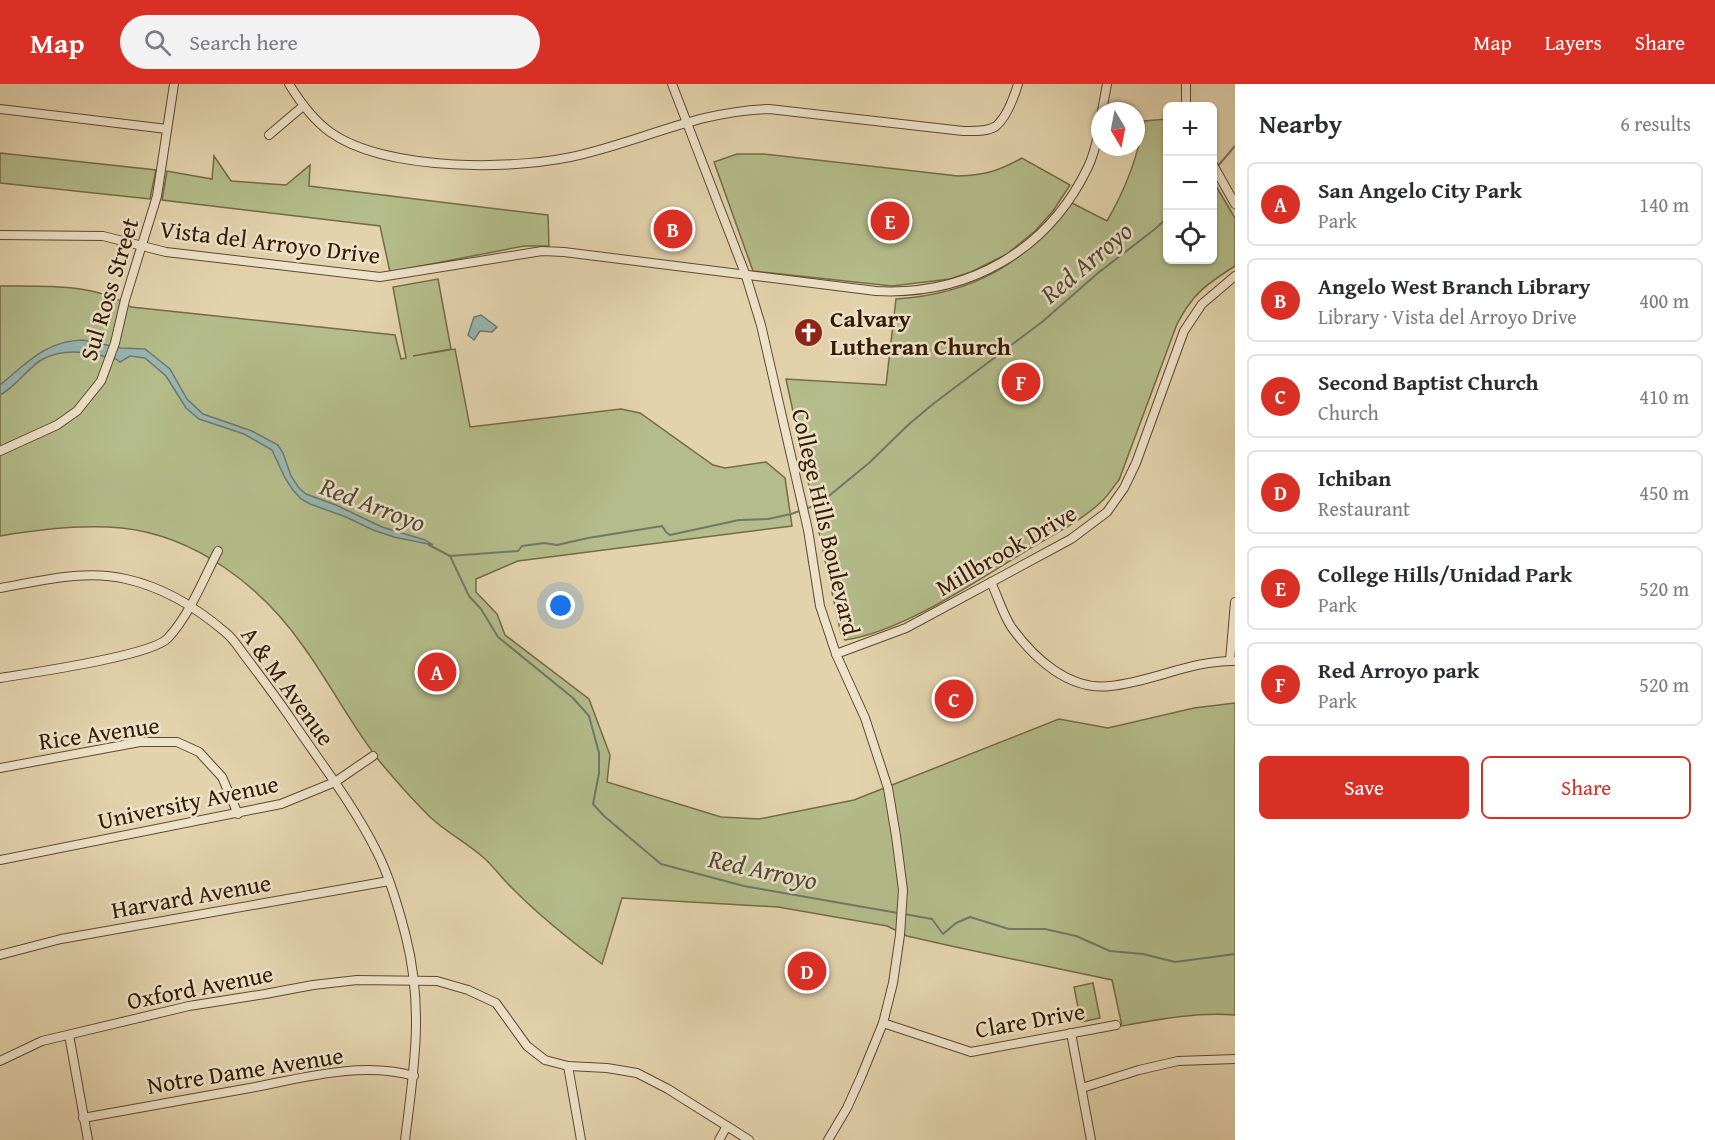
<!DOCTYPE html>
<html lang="en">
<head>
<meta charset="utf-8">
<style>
  :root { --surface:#fff; --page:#f2f2f3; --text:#2b2b33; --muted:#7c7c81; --line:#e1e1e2; --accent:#d93025 }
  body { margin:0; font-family:"Gentium Book Plus",serif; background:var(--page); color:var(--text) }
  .controls { position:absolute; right:18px; top:18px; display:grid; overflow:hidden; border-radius:9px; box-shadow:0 2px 4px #0004 }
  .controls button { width:54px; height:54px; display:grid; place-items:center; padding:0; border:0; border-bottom:2px solid var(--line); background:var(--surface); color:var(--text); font:30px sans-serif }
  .compass { position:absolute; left:1091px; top:18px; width:54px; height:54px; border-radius:50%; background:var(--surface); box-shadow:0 2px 4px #0004; rotate:170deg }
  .you { position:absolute; left:561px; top:522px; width:21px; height:21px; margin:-15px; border:4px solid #fff; border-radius:50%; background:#1a73e8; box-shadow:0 0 0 9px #1a73e833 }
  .badge { display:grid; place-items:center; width:39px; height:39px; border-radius:50%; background:var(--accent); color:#fff; font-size:20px; font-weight:700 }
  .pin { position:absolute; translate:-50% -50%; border:3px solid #fff; box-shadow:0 2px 6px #0006 }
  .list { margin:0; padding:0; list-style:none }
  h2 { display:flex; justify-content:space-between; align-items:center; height:78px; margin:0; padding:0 24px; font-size:26px }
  h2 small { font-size:20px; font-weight:400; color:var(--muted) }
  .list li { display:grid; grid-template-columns:39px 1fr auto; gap:18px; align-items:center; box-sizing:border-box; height:84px; margin:0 12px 12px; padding:0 12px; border:2px solid var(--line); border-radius:9px }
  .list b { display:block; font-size:22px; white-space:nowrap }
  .list p { margin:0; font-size:20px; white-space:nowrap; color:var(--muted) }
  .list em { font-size:20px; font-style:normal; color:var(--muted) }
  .actions { display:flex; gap:12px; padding:18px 24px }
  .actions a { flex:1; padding:14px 0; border:2px solid var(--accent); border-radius:9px; text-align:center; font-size:21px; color:var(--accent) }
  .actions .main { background:var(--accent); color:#fff }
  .icon { flex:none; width:33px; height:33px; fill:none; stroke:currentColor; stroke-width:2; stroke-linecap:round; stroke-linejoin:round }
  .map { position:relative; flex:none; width:1235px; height:1056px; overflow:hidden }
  header { display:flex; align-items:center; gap:36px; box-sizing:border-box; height:84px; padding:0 30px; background:var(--accent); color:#fff }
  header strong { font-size:28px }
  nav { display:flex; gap:33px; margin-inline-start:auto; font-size:21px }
  .search { width:420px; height:54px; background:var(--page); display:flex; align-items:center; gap:15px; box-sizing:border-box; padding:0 21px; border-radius:33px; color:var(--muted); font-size:22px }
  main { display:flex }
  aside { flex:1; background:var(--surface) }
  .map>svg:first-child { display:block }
  .green { fill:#b3bc8a; stroke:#746b45; stroke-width:1.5 }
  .water { fill:#97b6b2; stroke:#70786b; stroke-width:1.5 }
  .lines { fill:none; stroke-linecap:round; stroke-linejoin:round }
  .stream { stroke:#70786b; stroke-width:2 }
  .minor-casing { stroke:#60482b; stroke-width:10 }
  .minor { stroke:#ede2ca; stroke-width:8 }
  .labels { text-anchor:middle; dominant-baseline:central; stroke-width:5; stroke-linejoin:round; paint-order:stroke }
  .street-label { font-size:24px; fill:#351a00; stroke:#ede2ca }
  .poi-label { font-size:24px; font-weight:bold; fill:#351a00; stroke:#ede2ca; text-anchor:start }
  .water-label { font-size:26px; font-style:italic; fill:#524935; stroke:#ede2ca }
</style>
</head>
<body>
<header>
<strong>Map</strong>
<div class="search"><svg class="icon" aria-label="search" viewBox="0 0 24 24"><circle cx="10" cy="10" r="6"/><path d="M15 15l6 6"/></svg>Search here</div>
<nav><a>Map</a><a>Layers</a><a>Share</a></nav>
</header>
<main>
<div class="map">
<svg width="1235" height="1056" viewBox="0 0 1235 1056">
  <rect width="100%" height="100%" fill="#e3d3ad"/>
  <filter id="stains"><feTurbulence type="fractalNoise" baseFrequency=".00333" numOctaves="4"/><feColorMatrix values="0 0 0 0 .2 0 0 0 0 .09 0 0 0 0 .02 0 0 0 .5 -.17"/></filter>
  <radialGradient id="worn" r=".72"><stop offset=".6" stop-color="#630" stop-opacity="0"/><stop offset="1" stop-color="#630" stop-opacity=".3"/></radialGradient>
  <g class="green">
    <path d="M1167 35 1168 176H1212L1213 97 1235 134V182C1207 200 1193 209 1177 240L1119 396C1113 403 1108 412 1101 418 1081 437 1053 451 1029 465 978 496 902 548 845 556L841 550 786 295 886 301 896 215C974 210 1025 179 1072 119L1107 137C1125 106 1138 73 1144 37Z"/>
    <polygon points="0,69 156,86 150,115 0,99"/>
    <path d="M737 70H764L958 92C985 91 999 87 1022 74L1070 101 1053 127 1035 147 1007 170 971 188 950 195 892 202 753 187 714 78Z"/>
    <polygon points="214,72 231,97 286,101 310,81 309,102 548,131 549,162 524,162 390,188 380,142 162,116 167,87 212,95"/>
    <path d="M438 195 451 265 413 272 455 265 470 343 621 325 640 329 713 381 725 384 766 378 785 394 792 442 518 477 476 495V508L497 530 505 551 589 615 610 671 607 698 721 733 759 735 854 716 1059 635 1108 644 1194 624 1235 619V931C1197 928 1160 935 1122 942L1112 896 951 862 907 852 887 842 778 823 622 814 602 880C571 857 542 834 515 807 504 797 495 784 484 774 467 759 446 748 430 733 413 716 396 697 381 679 352 643 330 599 303 562 261 502 196 452 122 444 81 440 40 445 0 452V202C41 202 96 199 131 223L395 251 401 275 406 274 393 203Z"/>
    <polygon points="1093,899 1100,934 1081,938 1074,903"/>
  </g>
  <g class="water">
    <polygon points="481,231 497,243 492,248 480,247 474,256 468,251 474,233"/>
    <path d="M83 256 121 264 145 265 170 285 187 315 203 330 252 347 278 361 283 369 291 392 299 404 306 410 336 421 382 443 425 456 433 461 394 453 373 446 346 433 310 420 301 415 293 406 285 394 272 366 244 350 199 335 186 324 166 292 145 274 130 272 120 278 116 275C92 269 66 263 43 275 28 283 17 302 0 311V301C27 279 45 257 83 256Z"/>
  </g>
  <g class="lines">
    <g class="stream">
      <polyline points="1217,83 1235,62"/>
      <polyline points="429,461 450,472 518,467 522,462 544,459 557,461 588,454 662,442 666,448 670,451 739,436 768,435 791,430 819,420 869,379 908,341 933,320 1042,238 1098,189 1155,145 1168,133"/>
      <polyline points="450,472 469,512 481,525 498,553 573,614 589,632 599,669 599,689 593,720 604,732 661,780 744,802 898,829"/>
      <polyline points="904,830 932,835 943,850 956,839 970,833 1009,845 1045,845 1076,852 1110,867 1143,870 1175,878 1235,870"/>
    </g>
    <defs>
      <g id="minor">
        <path d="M289 0C300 18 312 35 330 48 386 88 519 87 584 70 649 54 700 27 769 25L963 47C973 47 988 48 996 42 1007 33 1014 13 1018 0"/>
        <polyline points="672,0 746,192 761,241 808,446 820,522 836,570 865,634 888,704 896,752 903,806 900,851 893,899 883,939 861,993 847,1024 828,1056"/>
        <polyline points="1186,0 1186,22"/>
        <polyline points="0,25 167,45"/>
        <polyline points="1102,27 1107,0"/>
        <polyline points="269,51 302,23"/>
        <polyline points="1212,79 1235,120"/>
        <path d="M0 151 103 152 166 168 380 193 542 167 564 168 876 207C968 212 1048 167 1088 83 1094 71 1097 56 1100 43"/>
        <polyline points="0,367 57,341 77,327 101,297 115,259 125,216 157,112 174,0"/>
        <path d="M991 498C998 513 1003 531 1012 544 1034 574 1069 607 1110 602 1152 598 1192 576 1235 577"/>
        <path d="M0 504C41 497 85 485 126 495 162 503 197 524 225 548 233 554 239 564 245 572 261 593 276 613 291 635 320 678 353 720 377 768 390 794 399 825 406 853 424 925 414 985 405 1056"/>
        <polyline points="836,570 906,544 1071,455 1107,428 1124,404 1136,379 1184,247 1202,220 1235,192"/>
        <polyline points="1230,577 1235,518"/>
        <path d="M0 594C30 589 152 572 168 554 190 530 203 496 218 467"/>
        <polyline points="0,684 140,658 177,658 199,668 222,693 238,730"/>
        <polyline points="0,776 281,720 335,698 373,672"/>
        <polyline points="0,871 61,855 389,797"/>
        <polyline points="883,939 971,968 1116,941"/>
        <polyline points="1071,949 1091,1056"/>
        <polyline points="69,951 88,1056"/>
        <polyline points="0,977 42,957 189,922 265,910 313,901 357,896 437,897 468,906 496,919 527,962 545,976 568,982 607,984 637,989 668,1005 749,1056"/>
        <polyline points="568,982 581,1056"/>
        <polyline points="1082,1004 1139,986 1178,977 1235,975"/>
        <path d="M83 1034C139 1024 194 1014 250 1004 303 994 361 977 414 992"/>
        <polyline points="719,1056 727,1042"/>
      </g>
    </defs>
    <use href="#minor" class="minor-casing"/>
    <use href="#minor" class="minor"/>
  </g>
  <defs>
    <symbol id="church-disc" viewBox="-11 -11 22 22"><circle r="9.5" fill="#8f2418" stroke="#ede2ca"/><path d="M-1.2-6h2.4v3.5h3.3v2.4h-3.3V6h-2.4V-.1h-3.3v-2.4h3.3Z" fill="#fff"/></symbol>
  </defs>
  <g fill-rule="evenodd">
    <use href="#church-disc" x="792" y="232" width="33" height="33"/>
  </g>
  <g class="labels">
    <g class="street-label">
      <text transform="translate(270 158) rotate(7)">Vista del Arroyo Drive</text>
      <text transform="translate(109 205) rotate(-73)">Sul Ross Street</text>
      <text transform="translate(826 438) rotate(77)">College Hills Boulevard</text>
      <text transform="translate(1006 466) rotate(-30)">Millbrook Drive</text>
      <text transform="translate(288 602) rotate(54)">A &amp; M Avenue</text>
      <text transform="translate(99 649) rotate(-8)">Rice Avenue</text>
      <text transform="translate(188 718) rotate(-12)">University Avenue</text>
      <text transform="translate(191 812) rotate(-10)">Harvard Avenue</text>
      <text transform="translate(200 903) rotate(-11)">Oxford Avenue</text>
      <text transform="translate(1030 936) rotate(-10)">Clare Drive</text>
      <text transform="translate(245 986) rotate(-9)">Notre Dame Avenue</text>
    </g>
    <g class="poi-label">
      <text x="830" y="234">Calvary<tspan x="830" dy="28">Lutheran Church</tspan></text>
    </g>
    <g class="water-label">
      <text transform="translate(1086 178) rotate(-40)">Red Arroyo</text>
      <text transform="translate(373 420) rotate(21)">Red Arroyo</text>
      <text transform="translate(763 785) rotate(12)">Red Arroyo</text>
    </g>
  </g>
  <rect width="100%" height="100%" filter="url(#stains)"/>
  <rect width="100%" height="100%" fill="url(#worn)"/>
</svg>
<div class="controls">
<button>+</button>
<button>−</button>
<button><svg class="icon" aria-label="locate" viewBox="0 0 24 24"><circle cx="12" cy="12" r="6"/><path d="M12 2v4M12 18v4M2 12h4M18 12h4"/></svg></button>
</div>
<svg class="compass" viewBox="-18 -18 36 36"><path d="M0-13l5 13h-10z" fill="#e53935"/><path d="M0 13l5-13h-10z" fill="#7c7c81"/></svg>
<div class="you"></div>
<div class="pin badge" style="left:437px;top:588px">A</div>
<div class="pin badge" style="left:673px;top:145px">B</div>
<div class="pin badge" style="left:954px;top:615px">C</div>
<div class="pin badge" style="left:807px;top:887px">D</div>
<div class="pin badge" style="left:890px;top:137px">E</div>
<div class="pin badge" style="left:1021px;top:298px">F</div>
</div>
<aside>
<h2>Nearby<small>6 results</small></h2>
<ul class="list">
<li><span class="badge">A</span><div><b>San Angelo City Park</b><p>Park</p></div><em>140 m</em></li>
<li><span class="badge">B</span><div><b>Angelo West Branch Library</b><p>Library · Vista del Arroyo Drive</p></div><em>400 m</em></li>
<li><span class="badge">C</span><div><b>Second Baptist Church</b><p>Church</p></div><em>410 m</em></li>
<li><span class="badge">D</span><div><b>Ichiban</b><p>Restaurant</p></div><em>450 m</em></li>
<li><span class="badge">E</span><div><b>College Hills/Unidad Park</b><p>Park</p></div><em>520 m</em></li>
<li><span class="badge">F</span><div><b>Red Arroyo park</b><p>Park</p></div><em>520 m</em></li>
</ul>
<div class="actions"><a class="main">Save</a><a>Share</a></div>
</aside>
</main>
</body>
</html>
